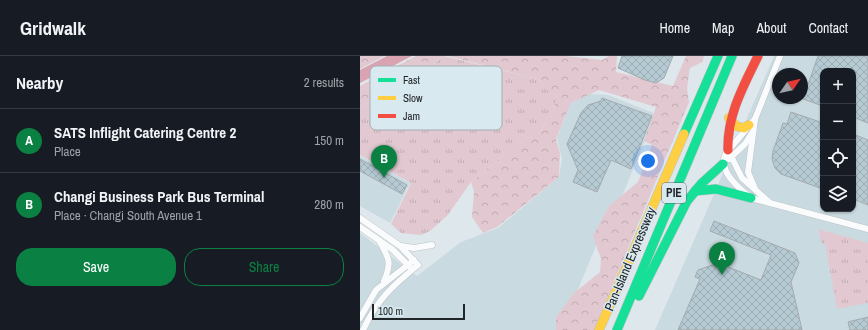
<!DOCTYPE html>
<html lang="en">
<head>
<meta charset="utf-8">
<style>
  :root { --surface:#171b24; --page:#242831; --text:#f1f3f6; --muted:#9ea1a6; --line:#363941; --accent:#0b8043 }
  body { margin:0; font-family:"Archivo Narrow",sans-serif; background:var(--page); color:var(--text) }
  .controls { position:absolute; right:12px; top:12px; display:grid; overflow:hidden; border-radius:8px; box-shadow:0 1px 3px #0004 }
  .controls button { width:36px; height:36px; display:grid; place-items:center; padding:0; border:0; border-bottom:1px solid var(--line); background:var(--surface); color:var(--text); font:20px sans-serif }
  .compass { position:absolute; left:412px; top:12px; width:36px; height:36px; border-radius:50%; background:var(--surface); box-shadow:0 1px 3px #0004; rotate:56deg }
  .scale { position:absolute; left:12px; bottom:10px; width:93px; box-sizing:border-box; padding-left:4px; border:2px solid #202528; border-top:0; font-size:11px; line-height:14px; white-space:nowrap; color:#202528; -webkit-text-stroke:3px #d9e9f0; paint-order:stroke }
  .you { position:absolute; left:288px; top:105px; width:14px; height:14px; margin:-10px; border:3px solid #fff; border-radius:50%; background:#1a73e8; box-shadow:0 0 0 6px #1a73e833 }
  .badge { display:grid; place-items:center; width:26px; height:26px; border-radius:50%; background:var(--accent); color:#fff; font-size:13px; font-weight:700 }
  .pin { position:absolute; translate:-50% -33px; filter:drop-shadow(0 1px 2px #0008) }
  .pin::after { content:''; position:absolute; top:21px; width:14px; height:12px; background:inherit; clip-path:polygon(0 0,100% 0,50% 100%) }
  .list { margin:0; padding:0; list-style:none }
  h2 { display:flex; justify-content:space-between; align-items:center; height:52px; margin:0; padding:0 16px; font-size:17px }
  h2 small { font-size:13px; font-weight:400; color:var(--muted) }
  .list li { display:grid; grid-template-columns:26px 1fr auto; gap:12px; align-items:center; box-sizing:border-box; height:64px; padding:0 16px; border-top:1px solid var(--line) }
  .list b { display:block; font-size:15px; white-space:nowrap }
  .list p { margin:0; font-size:13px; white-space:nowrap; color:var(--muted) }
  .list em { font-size:13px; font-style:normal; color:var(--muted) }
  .actions { display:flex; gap:8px; padding:12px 16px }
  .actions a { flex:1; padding:9px 0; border:1px solid var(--accent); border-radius:16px; text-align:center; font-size:14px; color:var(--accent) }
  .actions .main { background:var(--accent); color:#fff }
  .icon { flex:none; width:22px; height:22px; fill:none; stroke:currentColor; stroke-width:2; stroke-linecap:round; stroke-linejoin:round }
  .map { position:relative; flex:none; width:508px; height:274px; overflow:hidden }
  header { display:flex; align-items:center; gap:24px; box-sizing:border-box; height:56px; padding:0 20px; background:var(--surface); border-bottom:1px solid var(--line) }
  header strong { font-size:19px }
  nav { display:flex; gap:22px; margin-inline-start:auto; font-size:14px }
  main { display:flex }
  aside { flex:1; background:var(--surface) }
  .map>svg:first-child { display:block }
  .built { fill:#cadae1; fill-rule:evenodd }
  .grass { fill:url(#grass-tufts) }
  .forest { fill:url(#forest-crowns) }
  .water { fill:#daa3b2 }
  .building { fill:url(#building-cross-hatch); stroke:#a4aaad }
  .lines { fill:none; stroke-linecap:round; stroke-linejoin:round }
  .street-casing { stroke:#bdc4c7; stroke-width:7 }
  .fast-casing { stroke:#bec2c5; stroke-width:10 }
  .slow-casing { stroke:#bec2c5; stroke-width:10 }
  .jam-casing { stroke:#bec2c5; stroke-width:10 }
  .street { stroke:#fafbfc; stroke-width:6 }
  .fast { stroke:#16e098; stroke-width:9 }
  .slow { stroke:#ffcf43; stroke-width:9 }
  .jam { stroke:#f24e42; stroke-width:9 }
  .labels { text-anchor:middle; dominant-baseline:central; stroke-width:3; stroke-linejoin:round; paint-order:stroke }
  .shield { fill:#d9e9f0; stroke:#586064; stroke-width:1 }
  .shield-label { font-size:12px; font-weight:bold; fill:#202528 }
  .street-label { font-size:13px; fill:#202528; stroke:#d9e9f0 }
  .key { fill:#d9e9f0; stroke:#a2aeb4; stroke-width:1 }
  .key-label { font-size:11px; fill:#202528 }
</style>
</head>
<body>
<header>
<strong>Gridwalk</strong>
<nav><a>Home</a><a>Map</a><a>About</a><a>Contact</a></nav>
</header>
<main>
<aside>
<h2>Nearby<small>2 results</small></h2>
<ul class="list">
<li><span class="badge">A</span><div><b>SATS Inflight Catering Centre 2</b><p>Place</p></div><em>150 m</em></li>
<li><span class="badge">B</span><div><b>Changi Business Park Bus Terminal</b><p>Place · Changi South Avenue 1</p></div><em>280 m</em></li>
</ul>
<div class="actions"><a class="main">Save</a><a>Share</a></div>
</aside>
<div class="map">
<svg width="508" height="274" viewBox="0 0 508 274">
  <defs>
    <pattern id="grass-tufts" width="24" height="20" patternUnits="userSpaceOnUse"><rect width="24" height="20" fill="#e2c9d1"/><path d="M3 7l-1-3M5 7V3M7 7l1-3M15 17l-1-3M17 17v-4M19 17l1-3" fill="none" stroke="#c2acb3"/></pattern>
    <pattern id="forest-crowns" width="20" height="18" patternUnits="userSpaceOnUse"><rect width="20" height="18" fill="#e2c9d1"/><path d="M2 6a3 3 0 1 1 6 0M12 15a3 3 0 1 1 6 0" fill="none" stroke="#c2acb3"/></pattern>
    <pattern id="building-cross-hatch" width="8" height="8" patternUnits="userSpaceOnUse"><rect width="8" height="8" fill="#b5cad3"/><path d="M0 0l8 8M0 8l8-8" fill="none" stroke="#9badb5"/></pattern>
  </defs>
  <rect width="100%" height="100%" fill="#dee7eb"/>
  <g class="built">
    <path d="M414 0H508V274H295ZM463 15H493V153H463ZM418 18H442V42H418Z"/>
    <polygon points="229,38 248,39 296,58 260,145 248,161 201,274 0,274 0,177 57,220 101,186 138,172 199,121 202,103 197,82 211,47"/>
    <polygon points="0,100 50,127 30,167 0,150"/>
  </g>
  <g class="grass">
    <polygon points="84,0 177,23 198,42 181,75 156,89 111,126 87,160 70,175 61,179 41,177 31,168 51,127 0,99 0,51 43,31"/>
    <polygon points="458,173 508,187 508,247 477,253 465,188 462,188"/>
  </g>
  <g class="forest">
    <polygon points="0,0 24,0 0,13"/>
    <polygon points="56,0 84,0 43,31 0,51 0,30"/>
    <polygon points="88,0 206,0 242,4 249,0 257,0 256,16 313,30 326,0 344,0 342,6 330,12 327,32 329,46 234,274 196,274 196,261 214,237 240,216 241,203 233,180 249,150 278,126 292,89 284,85 296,51 239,34 211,47 196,83 200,97 199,121 137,171 123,177 112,161 114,135 111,126 156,89 181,75 198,42 177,23"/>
  </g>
  <polygon class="water" points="27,0 52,0 0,27 0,14"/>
  <g class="building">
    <polygon points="262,0 313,0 304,22 296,27 285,24 258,12"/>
    <polygon points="458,0 508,0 508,67 493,61 493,15 463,15 463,50 443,43"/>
    <polygon points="242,42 292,60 271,113 251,104 237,136 213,126 218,114 207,88 221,57 228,49 241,45"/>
    <polygon points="431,56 463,67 463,133 421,118 415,112 412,103 413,95 423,67 427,68"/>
    <polygon points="493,78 508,84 508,149 493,143"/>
    <polygon points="0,103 47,129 42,138 0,115"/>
    <polygon points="354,165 435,197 439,207 431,226 442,274 318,274 340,223 335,221 338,214 352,209 356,211 358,207 401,224 411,199 350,175"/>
    <polygon points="508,261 508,274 490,274 488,266"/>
  </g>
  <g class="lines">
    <defs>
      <g id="street">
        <path d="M395 63 366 97C357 115 379 132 391 142L508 173"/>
        <polyline points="368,94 382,122 409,146"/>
        <polyline points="369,103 385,88 392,77"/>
        <polyline points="395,133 388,116 395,63 420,0"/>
        <path d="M0 162 40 190 58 209C32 230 17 244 3 274"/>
        <polyline points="0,171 33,194 50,211"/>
        <path d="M20 186C29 202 32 207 24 225"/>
        <polyline points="41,190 54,192 72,189"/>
        <polyline points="0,262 16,234 54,204"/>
      </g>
      <g id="fast">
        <polyline points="324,78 358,0"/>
        <polyline points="335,135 356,133 391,142"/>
        <polyline points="279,240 327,145 342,127 363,108"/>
        <polyline points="257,274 372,0"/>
      </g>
      <g id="slow">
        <polyline points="369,62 376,70 384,72 389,69"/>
        <polyline points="239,274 324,78"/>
      </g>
      <path id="jam" d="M368 94C367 59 383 31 398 0"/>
    </defs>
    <use href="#street" class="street-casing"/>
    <use href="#fast" class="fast-casing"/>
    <use href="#slow" class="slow-casing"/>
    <use href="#jam" class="jam-casing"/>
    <use href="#street" class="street"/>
    <use href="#fast" class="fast"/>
    <use href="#slow" class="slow"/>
    <use href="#jam" class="jam"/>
  </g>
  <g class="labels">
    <rect class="shield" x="302" y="127" width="24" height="20" rx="3"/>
    <g class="shield-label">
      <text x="314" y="137">PIE</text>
    </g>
    <g class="street-label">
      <text transform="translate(270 203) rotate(-67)">Pan-Island Expressway</text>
    </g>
  </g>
  <rect x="10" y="10" width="132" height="64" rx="6" class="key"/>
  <rect x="18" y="22" width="18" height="4" fill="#16e098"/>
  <rect x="18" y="40" width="18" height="4" fill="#ffcf43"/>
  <rect x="18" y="58" width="18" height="4" fill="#f24e42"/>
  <g class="key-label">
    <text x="43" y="28">Fast</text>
    <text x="43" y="46">Slow</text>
    <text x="43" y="64">Jam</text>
  </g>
</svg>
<div class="controls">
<button>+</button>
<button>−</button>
<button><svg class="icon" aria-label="locate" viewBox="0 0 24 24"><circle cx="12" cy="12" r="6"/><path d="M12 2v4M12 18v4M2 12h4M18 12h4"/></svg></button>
<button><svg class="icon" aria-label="layers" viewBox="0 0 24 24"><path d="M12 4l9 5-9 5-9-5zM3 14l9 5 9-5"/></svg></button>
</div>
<svg class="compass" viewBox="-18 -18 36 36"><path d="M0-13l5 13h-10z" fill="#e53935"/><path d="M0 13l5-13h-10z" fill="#9ea1a6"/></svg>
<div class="scale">100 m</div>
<div class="you"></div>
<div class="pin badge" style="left:362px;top:219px">A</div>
<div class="pin badge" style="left:24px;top:122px">B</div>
</div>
</main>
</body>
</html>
